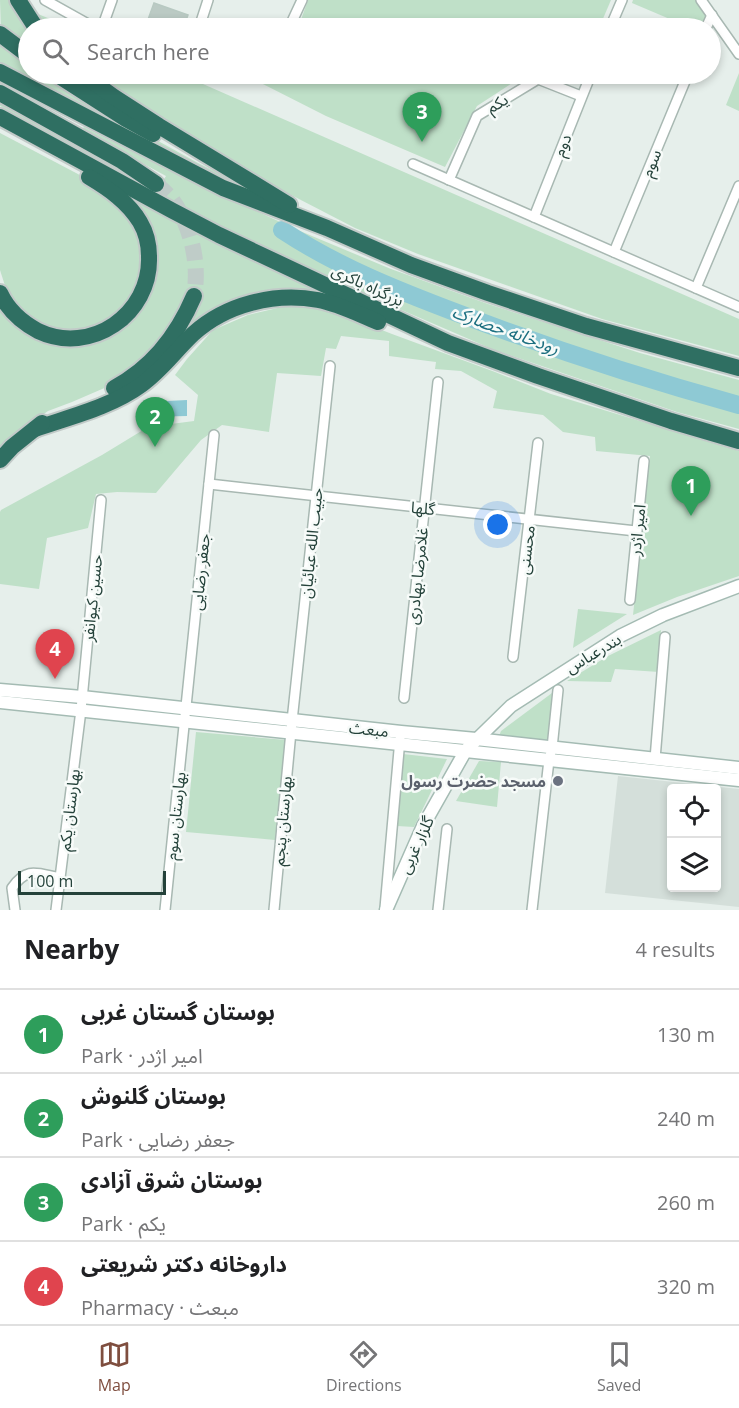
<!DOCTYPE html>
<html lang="en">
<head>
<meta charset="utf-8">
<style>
  :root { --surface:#fff; --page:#f6f6f6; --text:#202124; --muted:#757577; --line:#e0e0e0; --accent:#7f4e3f }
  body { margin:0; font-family:"Open Sans","Noto Sans Arabic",sans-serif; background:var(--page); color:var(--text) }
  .controls { position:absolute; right:18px; bottom:18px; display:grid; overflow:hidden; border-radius:6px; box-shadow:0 3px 9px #0003 }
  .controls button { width:54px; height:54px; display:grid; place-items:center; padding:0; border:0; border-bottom:2px solid var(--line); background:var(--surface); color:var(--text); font:30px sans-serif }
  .scale { position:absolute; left:18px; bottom:15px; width:148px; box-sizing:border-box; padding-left:6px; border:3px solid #24423a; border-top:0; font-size:16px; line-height:21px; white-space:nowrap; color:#24423a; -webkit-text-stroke:4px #f7fbf9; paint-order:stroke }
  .you { position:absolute; left:498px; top:525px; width:21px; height:21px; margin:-15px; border:4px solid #fff; border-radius:50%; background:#1a73e8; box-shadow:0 0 0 9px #1a73e833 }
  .badge { display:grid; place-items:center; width:39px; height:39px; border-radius:50%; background:var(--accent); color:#fff; font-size:20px; font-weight:700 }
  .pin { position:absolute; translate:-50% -50px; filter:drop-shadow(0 2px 3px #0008) }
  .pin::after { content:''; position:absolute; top:32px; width:21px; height:18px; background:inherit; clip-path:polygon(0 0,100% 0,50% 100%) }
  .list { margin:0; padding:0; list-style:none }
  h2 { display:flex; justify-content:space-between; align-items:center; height:78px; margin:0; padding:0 24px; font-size:26px }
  h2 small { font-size:20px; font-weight:400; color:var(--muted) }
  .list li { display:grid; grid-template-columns:39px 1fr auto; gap:18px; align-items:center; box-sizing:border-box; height:84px; padding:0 24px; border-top:2px solid var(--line) }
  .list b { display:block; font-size:22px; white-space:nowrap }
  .list p { margin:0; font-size:20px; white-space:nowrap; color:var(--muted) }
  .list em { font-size:20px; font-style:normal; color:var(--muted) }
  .icon { flex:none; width:33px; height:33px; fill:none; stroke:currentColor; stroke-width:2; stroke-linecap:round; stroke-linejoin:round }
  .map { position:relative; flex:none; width:739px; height:910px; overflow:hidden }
  .search { position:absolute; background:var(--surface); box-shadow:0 3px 9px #0003; left:18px; right:18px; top:18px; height:66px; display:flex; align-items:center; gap:15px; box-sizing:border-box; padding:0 21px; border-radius:33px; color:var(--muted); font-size:22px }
  .sheet { height:414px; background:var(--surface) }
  nav { display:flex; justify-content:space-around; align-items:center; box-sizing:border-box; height:84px; border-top:2px solid var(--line); background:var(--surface); font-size:16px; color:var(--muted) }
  nav a { display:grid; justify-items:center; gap:3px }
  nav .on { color:var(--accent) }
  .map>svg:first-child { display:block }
  .built { fill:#d4dfda; fill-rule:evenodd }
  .green { fill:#bfe0c8 }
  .water { fill:#8ec9d4 }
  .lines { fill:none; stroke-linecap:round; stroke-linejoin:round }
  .river { stroke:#8ec9d4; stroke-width:18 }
  .building { fill:#bbcac4; stroke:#b8c9c2; stroke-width:1.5 }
  .highway-tunnel { stroke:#bfccc8; stroke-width:16; stroke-dasharray:16 8; stroke-linecap:butt }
  .street-casing { stroke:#a8b8b2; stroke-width:12 }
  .secondary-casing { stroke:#a4bbb3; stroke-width:15 }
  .highway-casing { stroke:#c2cac8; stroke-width:20 }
  .street { stroke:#fff; stroke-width:9 }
  .secondary { stroke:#fff; stroke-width:12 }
  .highway { stroke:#2f6f62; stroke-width:16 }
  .worship-dot { fill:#6b7280; stroke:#f7fbf9; stroke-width:2 }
  .labels { text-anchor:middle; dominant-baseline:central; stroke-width:5; stroke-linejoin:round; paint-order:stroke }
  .street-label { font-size:16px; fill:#24423a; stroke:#f7fbf9 }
  .worship-label { font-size:16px; font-weight:bold; fill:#5b616d; stroke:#f7fbf9; text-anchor:end }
  .water-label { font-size:18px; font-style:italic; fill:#1c6f80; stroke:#f7fbf9 }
</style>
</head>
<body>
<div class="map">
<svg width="739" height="910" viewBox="0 0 739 910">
  <rect width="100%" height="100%" fill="#e6efeb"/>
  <path class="built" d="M618 776 739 789V907L605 893ZM672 788H716V888H672Z"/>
  <g class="green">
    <polygon points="0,0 12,0 28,28 28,50 1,31"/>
    <polygon points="308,0 611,0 599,28 298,28"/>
    <polygon points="633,0 697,0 707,14 700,28 691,28 632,3"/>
    <polygon points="38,14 72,28 50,28"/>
    <polygon points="0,39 28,60 28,74 50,74 140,131 198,163 260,193 225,181 68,101 0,63"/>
    <polygon points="739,73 739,111 726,105"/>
    <polygon points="94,74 178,74 187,77 739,319 739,356 602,319 418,254 355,228 270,184 155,117"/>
    <polygon points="254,74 526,74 477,106 445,167 326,116 249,77"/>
    <polygon points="550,74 580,74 576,83"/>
    <polygon points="0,97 157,191 166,176 81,130 84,127 190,181 300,231 391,269 488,304 640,353 739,380 739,429 677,412 492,349 339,283 195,215 0,106"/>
    <polygon points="0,133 95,183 140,230 144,277 117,319 70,334 30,322 7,292 0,270"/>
    <polygon points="74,166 385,321 341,303 257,297 119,390 162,343 116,383 72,402 48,411 21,430 0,449 0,302 13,319 94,339 150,281 129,200"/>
    <polygon points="286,306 328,309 392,334 495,372 551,394 739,451 739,576 677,597 633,615 650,456 596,451 595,437 563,432 543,415 493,408 497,391 461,371 435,369 436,362 389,356 389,341 341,336 336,349 326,348 321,376 277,373 269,432 222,425 201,440 156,493 117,492 96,494 88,528 47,538 39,589 0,584 0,512 1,510 102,455 148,427 194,421 198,395 175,375 187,359 213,330 248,315"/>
    <polygon points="578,609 627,614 573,648"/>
    <polygon points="661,630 659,672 615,669 611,682 567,681 608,656"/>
    <polygon points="552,693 549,740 499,736 501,731"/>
    <polygon points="196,732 286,740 275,840 186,832"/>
    <polygon points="403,754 447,759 414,827 397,826"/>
    <polygon points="479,761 501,762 497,807 456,801"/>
  </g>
  <polygon class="water" points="187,400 187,416 147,417 147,402"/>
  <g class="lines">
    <path class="river" d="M282 230C338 267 399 291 460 314 552 349 644 379 739 405"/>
  </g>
  <polygon class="building" points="154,3 188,15 183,28 145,28"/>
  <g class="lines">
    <path class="highway-tunnel" d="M156 184C161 188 166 193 170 197 191 224 200 263 194 296"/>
    <defs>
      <g id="street">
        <polyline points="45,0 95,28"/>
        <polyline points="701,0 739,54"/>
        <polyline points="102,28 112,0"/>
        <polyline points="199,28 208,0"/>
        <polyline points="289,28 302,0"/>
        <polyline points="610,28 622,0"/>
        <polyline points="706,28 712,15"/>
        <polyline points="413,164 739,307"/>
        <polyline points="449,180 477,116 538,79 581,96"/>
        <polyline points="534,217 591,74"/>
        <polyline points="614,252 688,74"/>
        <polyline points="696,288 739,186"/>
        <polyline points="209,484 636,531"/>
        <polyline points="630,600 644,461"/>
        <polyline points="513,657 538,443"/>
        <polyline points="404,698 438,382"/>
        <polyline points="655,759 665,637"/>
        <polyline points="385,908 400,739"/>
        <path d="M15 910 12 888C27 866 38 874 60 878"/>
        <polyline points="56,910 81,710 101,500"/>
        <polyline points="165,910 214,435"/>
        <polyline points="274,910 292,721 330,366"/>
        <polyline points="438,910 447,829"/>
        <polyline points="532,910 549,760 552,748 558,690"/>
      </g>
      <g id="secondary">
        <polyline points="0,690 82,697 401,732 476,739 739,768"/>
        <polyline points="0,702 739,780"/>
        <polyline points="386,910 423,826 466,750 511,706 620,636 663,615 739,586"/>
      </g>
      <g id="highway">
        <polyline points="18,0 36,28"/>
        <polyline points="0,34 28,55"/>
        <polyline points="0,72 223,188 327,228 411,265 488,293 586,326 739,368"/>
        <polyline points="56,74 126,119 153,134"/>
        <polyline points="82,74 114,97 159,126 289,205"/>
        <polyline points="0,93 122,161 156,184"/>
        <polyline points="0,117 173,211 219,235 448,343 538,376 671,421 739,441"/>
        <path d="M0 293C8 310 21 322 38 331 91 356 151 314 149 257 149 245 146 232 140 222 128 202 109 189 89 177"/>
        <path d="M114 388C152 368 177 336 194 296"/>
        <path d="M35 429C69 417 111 407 141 385 161 371 175 351 193 334 226 304 275 292 318 300 339 304 358 314 378 322"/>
        <polyline points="0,460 12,447 42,423"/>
      </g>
    </defs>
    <use href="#street" class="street-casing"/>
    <use href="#secondary" class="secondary-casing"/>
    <use href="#highway" class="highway-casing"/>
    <use href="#street" class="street"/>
    <use href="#secondary" class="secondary"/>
    <use href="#highway" class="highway"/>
  </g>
  <circle class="worship-dot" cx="558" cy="781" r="6"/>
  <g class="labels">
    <g class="street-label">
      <text transform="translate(497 103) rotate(-31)">یکم</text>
      <text transform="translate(562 145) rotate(-68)">دوم</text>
      <text transform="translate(651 163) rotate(-68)">سوم</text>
      <text transform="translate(368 285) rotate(25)">بزرگراه باکری</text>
      <text transform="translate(423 508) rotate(6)">گلها</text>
      <text transform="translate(637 530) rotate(-84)">امیر اژدر</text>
      <text transform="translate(311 543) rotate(-84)">حبیب الله عبائیان</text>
      <text transform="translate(526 550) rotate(-83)">محسنی</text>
      <text transform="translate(200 572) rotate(-84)">جعفر رضایی</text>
      <text transform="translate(417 576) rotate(-84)">غلامرضا بهادری</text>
      <text transform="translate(92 598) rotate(-84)">حسین کیوانفر</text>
      <text transform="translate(593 653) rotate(-31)">بندرعباس</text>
      <text transform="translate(369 729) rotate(6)">مبعث</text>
      <text transform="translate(69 810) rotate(-83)">بهارستان یکم</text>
      <text transform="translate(175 816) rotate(-84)">بهارستان سوم</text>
      <text transform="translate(282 821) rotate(-85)">بهارستان پنجم</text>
      <text transform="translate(416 845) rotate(-65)">گلزار غربی</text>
    </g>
    <g class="worship-label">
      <text x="546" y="781">مسجد حضرت رسول</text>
    </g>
    <g class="water-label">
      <text transform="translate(506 329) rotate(20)">رودخانه حصارک</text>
    </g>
  </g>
</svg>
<div class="controls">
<button><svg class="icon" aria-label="locate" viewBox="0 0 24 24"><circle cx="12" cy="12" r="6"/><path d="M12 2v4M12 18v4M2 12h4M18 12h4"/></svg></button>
<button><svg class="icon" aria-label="layers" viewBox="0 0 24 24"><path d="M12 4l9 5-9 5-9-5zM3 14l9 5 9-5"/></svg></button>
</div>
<div class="scale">100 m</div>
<div class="you"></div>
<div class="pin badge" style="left:691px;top:516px;background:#2e9e5b">1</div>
<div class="pin badge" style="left:155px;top:447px;background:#2e9e5b">2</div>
<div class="pin badge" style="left:422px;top:142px;background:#2e9e5b">3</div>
<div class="pin badge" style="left:55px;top:679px;background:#e0444e">4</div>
<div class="search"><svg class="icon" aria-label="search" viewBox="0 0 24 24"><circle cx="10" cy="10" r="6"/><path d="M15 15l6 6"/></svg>Search here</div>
</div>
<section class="sheet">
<h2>Nearby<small>4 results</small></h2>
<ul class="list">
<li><span class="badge" style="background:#2e9e5b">1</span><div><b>بوستان گستان غربی</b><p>Park · امیر اژدر</p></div><em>130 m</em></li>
<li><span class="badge" style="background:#2e9e5b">2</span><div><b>بوستان گلنوش</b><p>Park · جعفر رضایی</p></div><em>240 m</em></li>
<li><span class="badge" style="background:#2e9e5b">3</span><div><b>بوستان شرق آزادی</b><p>Park · یکم</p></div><em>260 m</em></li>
<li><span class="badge" style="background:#e0444e">4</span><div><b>داروخانه دکتر شریعتی</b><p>Pharmacy · مبعث</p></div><em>320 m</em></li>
</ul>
</section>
<nav>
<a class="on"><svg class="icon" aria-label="map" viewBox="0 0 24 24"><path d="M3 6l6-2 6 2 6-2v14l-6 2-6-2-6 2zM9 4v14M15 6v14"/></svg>Map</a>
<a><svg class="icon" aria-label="directions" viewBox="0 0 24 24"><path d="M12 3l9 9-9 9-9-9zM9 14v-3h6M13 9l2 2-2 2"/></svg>Directions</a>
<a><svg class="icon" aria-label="saved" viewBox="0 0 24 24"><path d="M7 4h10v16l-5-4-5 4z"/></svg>Saved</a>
</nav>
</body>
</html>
